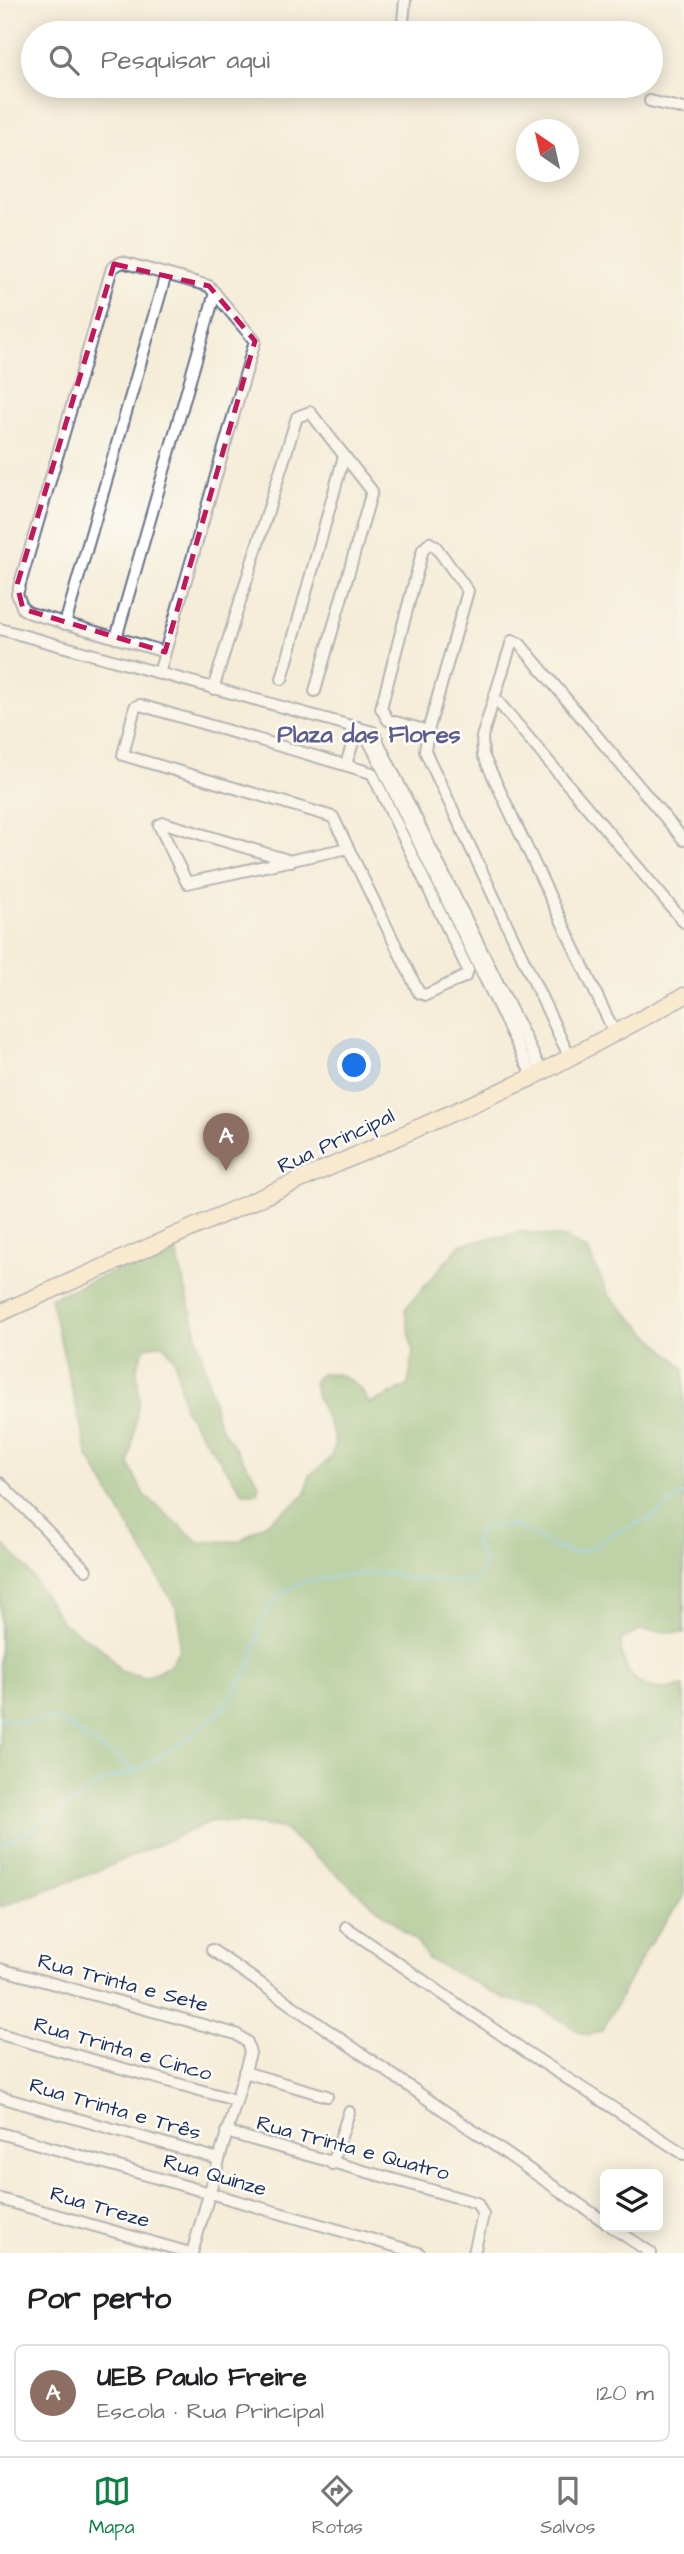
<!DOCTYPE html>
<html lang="pt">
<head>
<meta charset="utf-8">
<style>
  :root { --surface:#fff; --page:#f6f6f6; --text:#202124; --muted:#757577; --line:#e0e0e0; --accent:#0b8043 }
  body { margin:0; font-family:"Architects Daughter",sans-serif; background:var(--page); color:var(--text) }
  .controls { position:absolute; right:21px; bottom:21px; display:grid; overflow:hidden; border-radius:10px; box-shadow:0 4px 18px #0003 }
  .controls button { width:63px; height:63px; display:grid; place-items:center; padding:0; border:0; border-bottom:2px solid var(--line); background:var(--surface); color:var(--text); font:35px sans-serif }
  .compass { position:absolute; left:516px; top:119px; width:63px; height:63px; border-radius:50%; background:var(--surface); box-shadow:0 4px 18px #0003; rotate:326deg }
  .you { position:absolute; left:355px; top:1066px; width:24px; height:24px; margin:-18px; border:5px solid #fff; border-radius:50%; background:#1a73e8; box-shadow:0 0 0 10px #1a73e833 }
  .badge { display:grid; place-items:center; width:46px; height:46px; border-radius:50%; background:var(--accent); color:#fff; font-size:23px; font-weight:700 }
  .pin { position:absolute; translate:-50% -58px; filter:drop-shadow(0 2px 4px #0008) }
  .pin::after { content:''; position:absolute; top:37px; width:24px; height:21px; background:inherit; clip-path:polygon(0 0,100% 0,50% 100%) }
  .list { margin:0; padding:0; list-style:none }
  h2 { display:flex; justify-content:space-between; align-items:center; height:91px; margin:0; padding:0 28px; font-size:30px }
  h2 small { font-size:23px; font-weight:400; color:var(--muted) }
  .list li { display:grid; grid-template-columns:46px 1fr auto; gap:21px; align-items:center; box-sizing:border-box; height:98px; margin:0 14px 14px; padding:0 14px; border:2px solid var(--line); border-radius:10px }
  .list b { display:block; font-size:26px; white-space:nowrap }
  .list p { margin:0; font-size:23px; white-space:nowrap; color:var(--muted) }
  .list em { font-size:23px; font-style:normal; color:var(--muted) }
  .icon { flex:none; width:38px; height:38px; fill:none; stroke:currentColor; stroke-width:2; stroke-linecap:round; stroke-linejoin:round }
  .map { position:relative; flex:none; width:684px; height:2253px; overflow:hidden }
  .search { position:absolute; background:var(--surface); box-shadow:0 4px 18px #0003; left:21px; right:21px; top:21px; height:77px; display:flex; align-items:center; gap:18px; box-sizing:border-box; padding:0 24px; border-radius:38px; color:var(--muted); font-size:26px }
  .sheet { height:203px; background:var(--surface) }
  nav { display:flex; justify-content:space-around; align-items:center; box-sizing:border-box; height:98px; border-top:2px solid var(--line); background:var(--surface); font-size:19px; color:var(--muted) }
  nav a { display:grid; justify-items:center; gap:4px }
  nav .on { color:var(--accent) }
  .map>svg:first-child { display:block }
  .forest { fill:#7cb06c; stroke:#4c7065; stroke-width:2 }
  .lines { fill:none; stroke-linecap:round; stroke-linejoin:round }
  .stream { stroke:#55bdd2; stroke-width:2.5 }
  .street-casing { stroke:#677289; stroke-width:14 }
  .secondary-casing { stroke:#677289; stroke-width:19 }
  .street { stroke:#fff; stroke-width:10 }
  .secondary { stroke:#fce6c4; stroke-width:16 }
  .marked { fill:none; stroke:#c2185b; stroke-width:5; stroke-dasharray:14 9; stroke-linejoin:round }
  .labels { text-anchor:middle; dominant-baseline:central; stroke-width:5; stroke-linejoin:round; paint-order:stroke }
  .street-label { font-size:21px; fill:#1b2f5e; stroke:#fdfcf7 }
  .quarter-label { font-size:24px; font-weight:bold; fill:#5c5d8d; stroke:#fdfcf7 }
</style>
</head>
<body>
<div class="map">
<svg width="684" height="2253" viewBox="0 0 684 2253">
  <rect width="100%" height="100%" fill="#fdfcf7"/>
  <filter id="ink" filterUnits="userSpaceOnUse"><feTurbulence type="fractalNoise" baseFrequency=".0143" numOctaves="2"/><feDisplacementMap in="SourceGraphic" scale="14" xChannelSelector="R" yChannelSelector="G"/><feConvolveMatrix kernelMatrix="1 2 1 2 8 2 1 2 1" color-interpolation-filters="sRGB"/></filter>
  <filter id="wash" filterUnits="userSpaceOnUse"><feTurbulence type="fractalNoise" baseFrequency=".00686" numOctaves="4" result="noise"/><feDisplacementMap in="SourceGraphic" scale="28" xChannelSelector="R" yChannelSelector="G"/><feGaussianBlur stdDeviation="1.57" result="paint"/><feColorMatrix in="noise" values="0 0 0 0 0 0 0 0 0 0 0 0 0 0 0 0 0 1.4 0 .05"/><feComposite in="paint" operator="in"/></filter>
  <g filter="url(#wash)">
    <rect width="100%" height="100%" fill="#f5edd8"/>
    <path class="forest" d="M524 1232 566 1238 588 1251 609 1296 684 1368V1633L642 1630 621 1640C621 1680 646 1696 684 1686V1896L647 1948 602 2031 590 2035 580 2032 539 2007 506 1999 428 1959 417 1942 282 1828 244 1823 212 1821 98 1871 0 1907V1541L25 1566 62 1622 105 1651 121 1671 145 1677 169 1666 179 1650 180 1624 176 1608 88 1456 50 1298 175 1246 219 1425 259 1483 257 1493H243L184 1409 175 1360 164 1344 145 1347 137 1367 139 1401 129 1464 144 1495 199 1542 239 1541 297 1502 306 1493 309 1475C360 1445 320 1424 313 1382L321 1373C348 1373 357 1382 370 1404L408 1386 413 1352 405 1309 461 1244Z"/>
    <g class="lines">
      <g class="stream">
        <polyline points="0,1718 17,1722 56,1719 135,1770"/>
        <polyline points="0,1846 27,1832 105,1780 137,1771 161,1756 189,1738 222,1710 249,1668 262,1620 276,1598 286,1591 308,1580 358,1574 391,1573 407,1578 472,1583 481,1577 485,1564 474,1541 483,1527 517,1526 553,1547 573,1553 594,1547 614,1533 651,1518 684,1494"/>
      </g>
    </g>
  </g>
  <g filter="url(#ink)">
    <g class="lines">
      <defs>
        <g id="street">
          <polyline points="403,22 405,0"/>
          <polyline points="650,101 684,109"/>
          <polyline points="65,624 166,274"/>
          <polyline points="0,629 373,732 542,1072"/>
          <polyline points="116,638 215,293"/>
          <polyline points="159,674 165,652 255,341 209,286 122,262 112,268 17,594 23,609 30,613 165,652"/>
          <polyline points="282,679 344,456"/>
          <polyline points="213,689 297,417 310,412 372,491 315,691"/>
          <polyline points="494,697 684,922"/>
          <polygon points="140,705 372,773 468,970 466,976 426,995 419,993 333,817 123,755 135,707"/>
          <polyline points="351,730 367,738 373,749 533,1077"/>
          <polyline points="428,731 388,720 381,708 423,549 430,543 436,547 468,591 428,731 425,751 570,1058"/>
          <polyline points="346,764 358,727"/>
          <polyline points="291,861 164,823 159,825 187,883 348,848"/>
          <polyline points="615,1034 483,755 482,737 512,641 520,644 684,840"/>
          <polyline points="0,1483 86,1570"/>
          <polyline points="346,1927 525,2051 684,2154"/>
          <polyline points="212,1950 605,2222"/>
          <polyline points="0,1969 236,2034 247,2042 250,2053 192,2253"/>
          <polyline points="0,2034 235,2100"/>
          <polyline points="244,2072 327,2096"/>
          <polyline points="0,2097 219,2159"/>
          <polyline points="226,2132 477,2203 483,2215 474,2253"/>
          <polyline points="0,2133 419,2253"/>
          <polyline points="332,2164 349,2112"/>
          <polyline points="0,2199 190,2253"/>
          <polyline points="612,2227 651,2253"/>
        </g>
        <polyline id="secondary" points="0,1313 533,1077 684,996"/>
      </defs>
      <use href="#street" class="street-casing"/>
      <use href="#secondary" class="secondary-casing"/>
      <use href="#street" class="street"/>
      <use href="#secondary" class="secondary"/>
    </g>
  </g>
  <path d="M0 0H684V2253H0ZM114 264 209 286 255 341 165 652 23 609 17 585Z" fill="#f5edd8" fill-opacity=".55" fill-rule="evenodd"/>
  <path class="marked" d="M114 264 209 286 255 341 165 652 23 609 17 585Z"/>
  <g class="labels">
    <g class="street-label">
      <text transform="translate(336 1141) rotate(-25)">Rua Principal</text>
      <text transform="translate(123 1983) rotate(15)">Rua Trinta e Sete</text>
      <text transform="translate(123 2049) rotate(16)">Rua Trinta e Cinco</text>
      <text transform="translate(115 2109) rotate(16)">Rua Trinta e Três</text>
      <text transform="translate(353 2148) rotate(15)">Rua Trinta e Quatro</text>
      <text transform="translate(215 2175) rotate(16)">Rua Quinze</text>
      <text transform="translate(100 2207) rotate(16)">Rua Treze</text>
    </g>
    <g class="quarter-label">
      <text x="369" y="735">Plaza das Flores</text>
    </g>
  </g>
</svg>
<div class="controls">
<button><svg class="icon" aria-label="layers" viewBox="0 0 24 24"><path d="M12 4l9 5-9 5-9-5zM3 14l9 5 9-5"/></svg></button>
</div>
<svg class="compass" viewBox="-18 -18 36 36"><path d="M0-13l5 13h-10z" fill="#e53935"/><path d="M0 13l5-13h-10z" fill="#757577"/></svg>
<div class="you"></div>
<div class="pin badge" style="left:226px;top:1171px;background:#8d6e63">A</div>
<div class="search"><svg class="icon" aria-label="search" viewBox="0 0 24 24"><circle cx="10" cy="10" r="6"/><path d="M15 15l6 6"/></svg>Pesquisar aqui</div>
</div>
<section class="sheet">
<h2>Por perto<small></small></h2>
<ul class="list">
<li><span class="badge" style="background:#8d6e63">A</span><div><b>UEB Paulo Freire</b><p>Escola · Rua Principal</p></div><em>120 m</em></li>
</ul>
</section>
<nav>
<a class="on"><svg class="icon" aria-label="map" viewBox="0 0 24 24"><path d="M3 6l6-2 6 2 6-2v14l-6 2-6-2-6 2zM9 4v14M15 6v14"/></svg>Mapa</a>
<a><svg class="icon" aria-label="directions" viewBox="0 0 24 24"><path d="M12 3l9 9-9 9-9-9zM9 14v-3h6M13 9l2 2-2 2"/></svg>Rotas</a>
<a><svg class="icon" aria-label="saved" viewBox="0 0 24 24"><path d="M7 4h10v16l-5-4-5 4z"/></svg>Salvos</a>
</nav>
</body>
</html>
